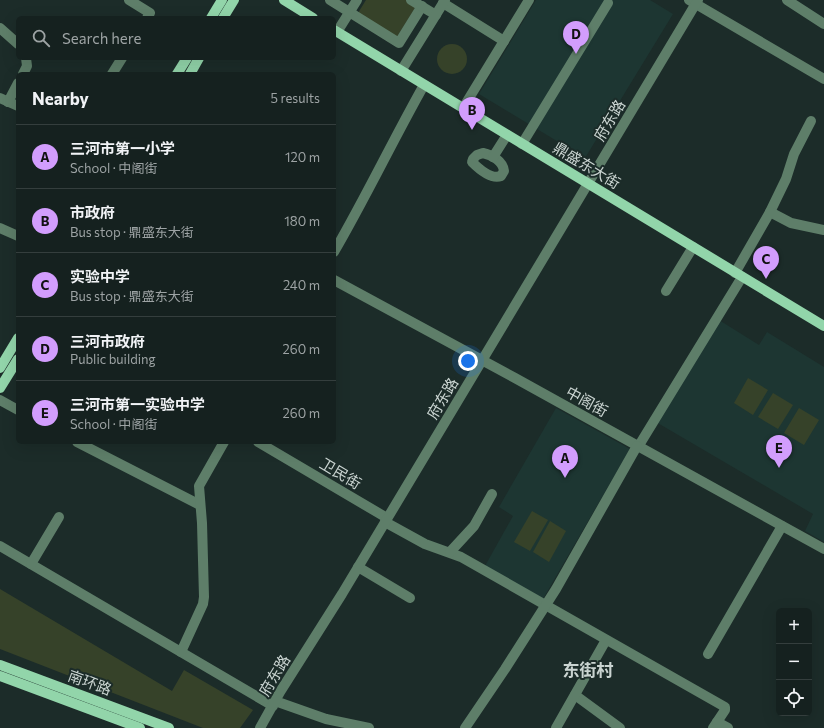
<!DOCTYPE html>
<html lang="en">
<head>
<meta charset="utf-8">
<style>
  :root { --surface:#15211f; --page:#222e2c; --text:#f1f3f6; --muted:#9da3a4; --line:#343e3d; --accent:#d29dfd }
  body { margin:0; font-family:Commissioner,"Noto Sans SC",sans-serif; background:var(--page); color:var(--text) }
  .controls { position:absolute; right:12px; bottom:12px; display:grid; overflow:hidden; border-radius:6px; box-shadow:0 4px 16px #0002 }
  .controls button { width:36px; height:36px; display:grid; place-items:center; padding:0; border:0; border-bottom:1px solid var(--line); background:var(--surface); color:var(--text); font:20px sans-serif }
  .you { position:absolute; left:468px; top:361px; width:14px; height:14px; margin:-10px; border:3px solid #fff; border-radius:50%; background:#1a73e8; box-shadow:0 0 0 6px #1a73e833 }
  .badge { display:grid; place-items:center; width:26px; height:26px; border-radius:50%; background:var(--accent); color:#111; font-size:13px; font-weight:700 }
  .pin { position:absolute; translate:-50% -33px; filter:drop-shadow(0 1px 2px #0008) }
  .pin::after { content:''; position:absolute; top:21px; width:14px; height:12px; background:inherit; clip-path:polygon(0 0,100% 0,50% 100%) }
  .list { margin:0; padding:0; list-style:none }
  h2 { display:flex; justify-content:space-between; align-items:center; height:52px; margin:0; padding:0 16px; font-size:17px }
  h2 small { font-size:13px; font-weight:400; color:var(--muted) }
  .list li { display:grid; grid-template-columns:26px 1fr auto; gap:12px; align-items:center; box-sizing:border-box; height:64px; padding:0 16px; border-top:1px solid var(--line) }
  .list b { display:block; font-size:15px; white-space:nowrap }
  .list p { margin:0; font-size:13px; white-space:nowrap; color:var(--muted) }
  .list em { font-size:13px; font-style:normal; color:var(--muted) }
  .icon { flex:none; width:22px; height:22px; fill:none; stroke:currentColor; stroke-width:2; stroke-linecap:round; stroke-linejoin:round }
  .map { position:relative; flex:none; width:824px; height:728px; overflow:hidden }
  .search { position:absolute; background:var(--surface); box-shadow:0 4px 16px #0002; left:16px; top:16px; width:320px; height:44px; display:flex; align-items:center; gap:10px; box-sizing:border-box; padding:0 14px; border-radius:6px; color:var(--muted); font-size:15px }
  .panel { position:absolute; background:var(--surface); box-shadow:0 4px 16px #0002; left:16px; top:72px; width:320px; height:372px; border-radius:6px }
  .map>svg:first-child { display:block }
  .built { fill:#1d3632 }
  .green { fill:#364229 }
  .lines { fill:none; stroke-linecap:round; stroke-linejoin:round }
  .minor { stroke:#5e7e69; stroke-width:10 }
  .major { stroke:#92d5aa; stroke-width:10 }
  .labels { text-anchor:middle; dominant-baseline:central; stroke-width:4; stroke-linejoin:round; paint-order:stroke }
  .street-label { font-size:15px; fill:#cad4d1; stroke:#1c2c29 }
  .quarter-label { font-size:17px; font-weight:bold; fill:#cad4d1; stroke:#1c2c29 }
</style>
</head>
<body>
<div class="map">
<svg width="824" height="728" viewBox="0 0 824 728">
  <rect width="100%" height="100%" fill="#1c2c29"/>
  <g class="built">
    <polygon points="536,0 650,0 673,14 585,158 479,94"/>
    <polygon points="719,320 759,345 767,332 824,367 824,542 805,531 813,514 656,422"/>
    <polygon points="556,408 630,449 543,599 485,566 513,516 499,507"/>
  </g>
  <g class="green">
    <polygon points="366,0 408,0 417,5 397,37 358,13"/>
    <circle cx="452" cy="59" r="15"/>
    <polygon points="748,378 768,390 753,415 734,403"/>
    <polygon points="773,393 793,405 778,429 758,417"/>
    <polygon points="799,408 819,420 804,445 784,433"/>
    <polygon points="532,511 548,520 530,551 514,542"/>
    <polygon points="550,521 566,531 549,562 533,552"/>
    <polygon points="0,589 172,691 184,670 253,710 240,728 203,728 0,649"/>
  </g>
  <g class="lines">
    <g class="minor">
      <polyline points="129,0 150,13 147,18"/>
      <polyline points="330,0 399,43 422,6"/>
      <polyline points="411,0 436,15"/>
      <polyline points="689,0 824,79"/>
      <polyline points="787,0 824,24"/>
      <polyline points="443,3 504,41"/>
      <polyline points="0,28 18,44"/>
      <polyline points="337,32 357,0"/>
      <polyline points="401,71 445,0"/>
      <polyline points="23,74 27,66 26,58"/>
      <polyline points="112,74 122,58"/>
      <polyline points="0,98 18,106"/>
      <polyline points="8,102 18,83"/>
      <polyline points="463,108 529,0"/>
      <polyline points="522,144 608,3"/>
      <path d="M483 153C492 155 503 161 504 171L501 176C491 180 479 169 472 162L473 159 477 155Z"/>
      <polyline points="493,157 507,135"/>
      <polyline points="770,212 786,179 794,154 811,121"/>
      <polyline points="0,228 18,236"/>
      <path d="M334 252C366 197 393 140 424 85"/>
      <polyline points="735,273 770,212 791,223 824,230"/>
      <polyline points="334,280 515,378 824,549"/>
      <polyline points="666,291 693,247"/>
      <polyline points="0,400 18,410"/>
      <polyline points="77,442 200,505"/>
      <polyline points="258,442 387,518"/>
      <polyline points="638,447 742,277"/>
      <polyline points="385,522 425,544 461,557 725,707 725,710 713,728"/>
      <polyline points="0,546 273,706"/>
      <polyline points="450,552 474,526 492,494"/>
      <polyline points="31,564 59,517"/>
      <polyline points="358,567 410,598"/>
      <polyline points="181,652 203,604 204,597 202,523 199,486 224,442"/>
      <polyline points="708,654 782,526"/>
      <polyline points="575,695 620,728"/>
      <polyline points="275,701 326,719 369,728"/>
      <polyline points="717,722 728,728"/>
      <polyline points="260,728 280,692 342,594 698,0"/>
      <polyline points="465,728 505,669 556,589 637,446"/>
      <polyline points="556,728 606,640"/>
    </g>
    <g class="major">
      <polyline points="284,0 313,18"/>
      <polyline points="211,18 222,0"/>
      <polyline points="223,18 234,0"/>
      <polyline points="334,30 824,326"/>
      <polyline points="177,74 187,58"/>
      <polyline points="190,74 199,58"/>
      <polyline points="0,368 18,338"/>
      <polyline points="0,388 18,359"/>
      <polyline points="0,665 169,728"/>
      <polyline points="0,676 140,728"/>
    </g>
  </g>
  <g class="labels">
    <g class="street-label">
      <text transform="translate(609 120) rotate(-59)">府东路</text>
      <text transform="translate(587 165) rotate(31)">鼎盛东大街</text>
      <text transform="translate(442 398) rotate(-59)">府东路</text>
      <text transform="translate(587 401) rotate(29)">中阁街</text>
      <text transform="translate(341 473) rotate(31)">卫民街</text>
      <text transform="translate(274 675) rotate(-59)">府东路</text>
      <text transform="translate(90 682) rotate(20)">南环路</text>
    </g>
    <g class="quarter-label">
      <text x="588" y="669">东街村</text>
    </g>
  </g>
</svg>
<div class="controls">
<button>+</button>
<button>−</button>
<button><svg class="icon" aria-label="locate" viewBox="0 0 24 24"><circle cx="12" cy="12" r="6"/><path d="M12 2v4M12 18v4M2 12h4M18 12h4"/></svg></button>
</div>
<div class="you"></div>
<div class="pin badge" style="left:565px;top:478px">A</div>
<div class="pin badge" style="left:472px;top:130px">B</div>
<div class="pin badge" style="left:766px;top:279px">C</div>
<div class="pin badge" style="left:576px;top:54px">D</div>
<div class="pin badge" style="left:779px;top:468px">E</div>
<div class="search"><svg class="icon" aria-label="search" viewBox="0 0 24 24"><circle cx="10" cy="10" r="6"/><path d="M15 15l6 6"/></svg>Search here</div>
<section class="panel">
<h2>Nearby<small>5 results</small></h2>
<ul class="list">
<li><span class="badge">A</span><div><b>三河市第一小学</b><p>School · 中阁街</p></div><em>120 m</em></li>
<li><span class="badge">B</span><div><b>市政府</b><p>Bus stop · 鼎盛东大街</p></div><em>180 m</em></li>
<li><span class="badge">C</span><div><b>实验中学</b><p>Bus stop · 鼎盛东大街</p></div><em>240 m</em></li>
<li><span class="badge">D</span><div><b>三河市政府</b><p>Public building</p></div><em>260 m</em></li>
<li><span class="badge">E</span><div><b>三河市第一实验中学</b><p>School · 中阁街</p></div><em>260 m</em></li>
</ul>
</section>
</div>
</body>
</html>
